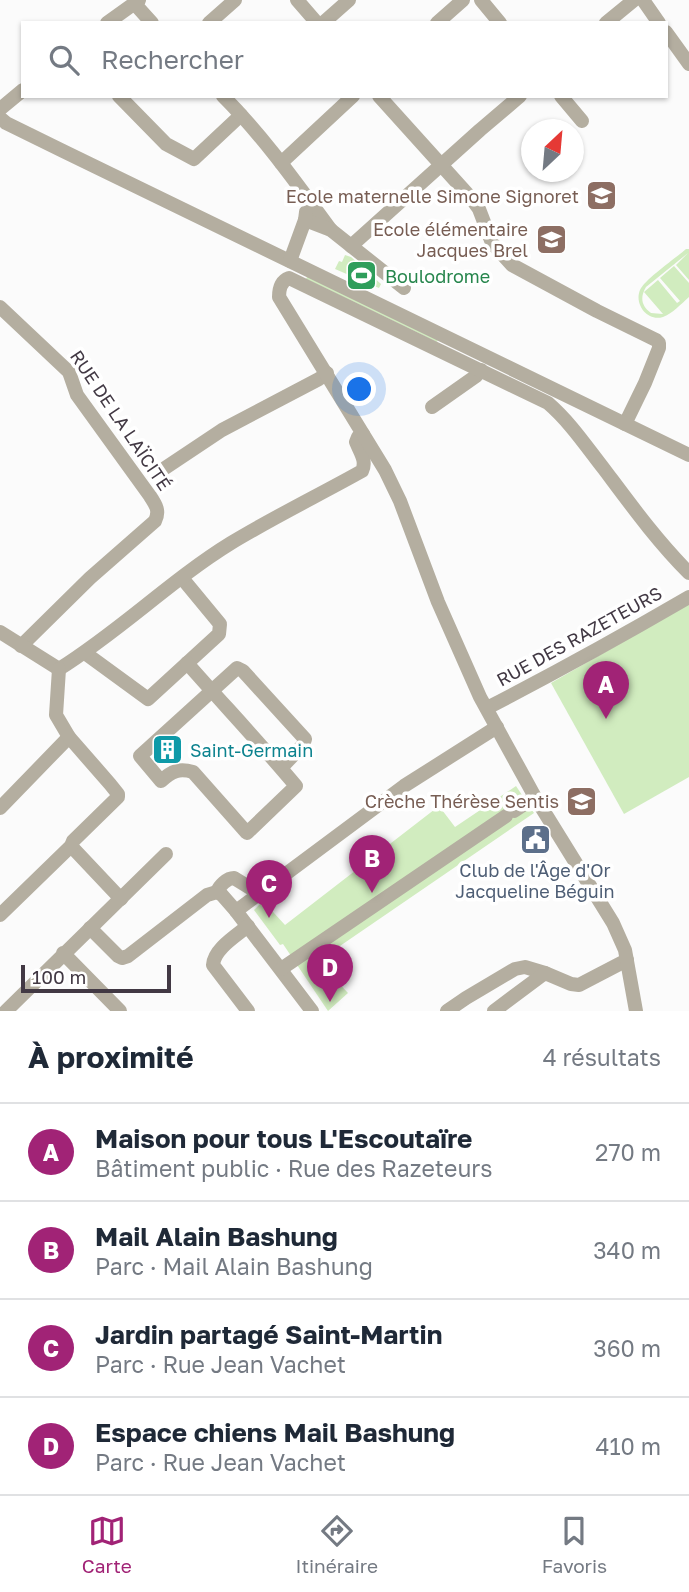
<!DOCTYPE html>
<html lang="fr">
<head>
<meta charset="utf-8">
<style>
  :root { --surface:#fff; --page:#f2f2f3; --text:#1f2937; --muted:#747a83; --line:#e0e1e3; --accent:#a12376 }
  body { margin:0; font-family:"Golos Text",sans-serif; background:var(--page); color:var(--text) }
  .compass { position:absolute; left:521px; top:119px; width:63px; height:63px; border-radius:50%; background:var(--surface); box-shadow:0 2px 5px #0004; rotate:26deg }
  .scale { position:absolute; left:21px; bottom:18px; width:150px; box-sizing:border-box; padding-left:7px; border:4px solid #423944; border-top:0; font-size:19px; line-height:24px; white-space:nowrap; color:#423944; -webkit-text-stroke:5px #fff; paint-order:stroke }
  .you { position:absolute; left:360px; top:390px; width:24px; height:24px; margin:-18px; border:5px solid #fff; border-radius:50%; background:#1a73e8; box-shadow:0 0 0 10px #1a73e833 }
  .badge { display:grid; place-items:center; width:46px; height:46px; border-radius:50%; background:var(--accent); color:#fff; font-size:23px; font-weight:700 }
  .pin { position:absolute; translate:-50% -58px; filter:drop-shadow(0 2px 4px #0008) }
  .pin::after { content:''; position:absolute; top:37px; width:24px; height:21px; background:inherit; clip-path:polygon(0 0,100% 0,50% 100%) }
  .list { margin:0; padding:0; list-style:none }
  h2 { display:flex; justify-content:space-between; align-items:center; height:91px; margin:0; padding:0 28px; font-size:30px }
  h2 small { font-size:23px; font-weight:400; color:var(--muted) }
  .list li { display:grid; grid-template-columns:46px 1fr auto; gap:21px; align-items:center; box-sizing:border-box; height:98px; padding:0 28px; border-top:2px solid var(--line) }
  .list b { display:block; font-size:26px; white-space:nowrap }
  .list p { margin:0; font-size:23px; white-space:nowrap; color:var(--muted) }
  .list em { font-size:23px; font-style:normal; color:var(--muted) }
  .icon { flex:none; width:38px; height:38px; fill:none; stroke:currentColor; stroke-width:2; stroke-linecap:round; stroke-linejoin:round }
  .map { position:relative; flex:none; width:689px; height:1011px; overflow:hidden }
  .search { position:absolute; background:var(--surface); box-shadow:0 2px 5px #0004; left:21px; right:21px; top:21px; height:77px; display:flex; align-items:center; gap:18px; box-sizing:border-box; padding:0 24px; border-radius:0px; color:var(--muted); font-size:26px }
  .sheet { height:483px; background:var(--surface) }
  nav { display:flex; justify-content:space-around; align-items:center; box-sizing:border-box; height:98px; border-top:2px solid var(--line); background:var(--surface); font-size:19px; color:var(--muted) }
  nav a { display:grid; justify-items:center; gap:4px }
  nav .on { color:var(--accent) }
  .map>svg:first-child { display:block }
  .green { fill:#d1ecbf }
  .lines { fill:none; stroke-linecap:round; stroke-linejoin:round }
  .minor { stroke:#b4aea0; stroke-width:14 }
  .labels { text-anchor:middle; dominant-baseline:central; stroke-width:7; stroke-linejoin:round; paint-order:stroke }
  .education-label { font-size:18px; fill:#785e54; stroke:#fff; text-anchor:end }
  .leisure-label { font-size:18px; fill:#27864d; stroke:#fff; text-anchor:start }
  .street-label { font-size:18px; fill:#423944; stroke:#fff }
  .culture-label { font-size:18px; fill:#0d838f; stroke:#fff; text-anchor:start }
  .service-label { font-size:18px; fill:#4e5e75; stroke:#fff }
</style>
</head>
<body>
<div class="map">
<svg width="689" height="1011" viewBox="0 0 689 1011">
  <rect width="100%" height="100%" fill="#fbfbfb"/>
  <g class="green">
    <path d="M686 249H689V280L676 265 688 253 646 287C640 297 641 306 651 313L663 314 644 292 658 280 677 303 680 301 660 278 674 266 689 283V297C681 304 672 314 663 317 647 322 634 304 640 290 645 279 676 258 686 249Z"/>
    <polygon points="345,255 351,257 381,284 379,288 335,269 339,261 342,262"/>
    <polygon points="309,273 439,337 437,342 306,279"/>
    <polygon points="689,604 689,777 624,814 551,683"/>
    <polygon points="516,786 534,813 318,961 348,993 328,1011 283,944 280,945 254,910 263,901 285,925 439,806 455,827"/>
  </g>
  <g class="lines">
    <g class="minor">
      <polyline points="297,0 317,23"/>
      <polyline points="481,0 500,23"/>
      <polyline points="643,0 659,23"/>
      <polyline points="134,3 152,23"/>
      <polyline points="107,23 139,0"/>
      <polyline points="209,23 235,0"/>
      <polyline points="323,23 349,0"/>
      <polyline points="437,23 463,0"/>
      <polyline points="606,23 634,0"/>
      <polyline points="666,32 689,64"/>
      <polyline points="119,96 166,144 194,159 241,115"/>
      <path d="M223 96C264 137 297 184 331 230"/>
      <polyline points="379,96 471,198 479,209 492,243 512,265 597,311 656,340 659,343 659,348 645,383 625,424"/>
      <polyline points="561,96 582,121"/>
      <polyline points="0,109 23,90"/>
      <polyline points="0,118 6,123 63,151 689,455"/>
      <polyline points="281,163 353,96"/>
      <polyline points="305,220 331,230 404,288"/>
      <polyline points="351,246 480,130 520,96"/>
      <polyline points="290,261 305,220 306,212"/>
      <path d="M0 307 69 372 77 395 150 496C156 505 160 511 155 521L90 578 21 646"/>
      <polyline points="432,407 476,376 481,370"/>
      <polyline points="165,468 222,430 319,379 327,373"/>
      <polyline points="0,632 59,669"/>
      <polyline points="85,653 148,699 219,634 220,624 182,578"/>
      <path d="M187 663C223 704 261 744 296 786L247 833 193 772C179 768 172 771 161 781L140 756 237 668 243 671 305 739 303 745 281 768"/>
      <path d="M59 669C120 631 171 580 231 543 274 517 319 495 362 471 367 461 360 452 356 442L358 437 363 434"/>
      <path d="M487 708C555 673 622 636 689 597"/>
      <polyline points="0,808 69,737"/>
      <polyline points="514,811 535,797"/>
      <polyline points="71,846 121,899"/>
      <path d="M217 892C219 886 227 878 234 878L260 894"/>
      <polyline points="236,911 404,786 497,727"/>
      <polyline points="0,915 71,846 73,841 118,797 118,794 110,784 69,737 56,715 59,669"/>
      <polyline points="90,928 118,956 122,958 128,956 207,895 217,892 222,895 236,911 312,1011"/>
      <polyline points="63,953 120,1011"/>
      <polyline points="281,969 506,816"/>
      <polyline points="6,1011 166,854"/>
      <path d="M248 1011 213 965C214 949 236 936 248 926"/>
      <polyline points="447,1011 466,998 515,969 525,967 545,973"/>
      <polyline points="494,1011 545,973 571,984 579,985 627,960"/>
      <path d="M636 1011 625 950 613 923 535 797 480 697 438 602 400 501 385 470 279 297C279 289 281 281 289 278L548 403C570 422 586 446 604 469 631 505 657 541 689 573"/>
    </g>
  </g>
  <defs>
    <symbol id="school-square" viewBox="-11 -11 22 22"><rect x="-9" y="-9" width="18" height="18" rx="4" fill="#8d6e63" stroke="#fff"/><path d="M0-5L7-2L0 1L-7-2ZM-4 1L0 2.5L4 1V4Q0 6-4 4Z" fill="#fff"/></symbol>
    <symbol id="stadium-square" viewBox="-11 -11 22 22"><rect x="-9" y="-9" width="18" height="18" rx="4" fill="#2e9e5b" stroke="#fff"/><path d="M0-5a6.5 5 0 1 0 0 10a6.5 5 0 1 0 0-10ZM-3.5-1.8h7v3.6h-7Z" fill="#fff"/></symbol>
    <symbol id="building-square" viewBox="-11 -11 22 22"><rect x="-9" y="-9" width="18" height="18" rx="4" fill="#0f9aa8" stroke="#fff"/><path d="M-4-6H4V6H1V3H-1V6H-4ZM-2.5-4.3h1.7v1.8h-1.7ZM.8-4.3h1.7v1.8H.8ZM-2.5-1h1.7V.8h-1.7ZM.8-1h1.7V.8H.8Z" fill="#fff"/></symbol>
    <symbol id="civic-square" viewBox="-11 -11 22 22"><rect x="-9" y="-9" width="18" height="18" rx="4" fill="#5c6f8a" stroke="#fff"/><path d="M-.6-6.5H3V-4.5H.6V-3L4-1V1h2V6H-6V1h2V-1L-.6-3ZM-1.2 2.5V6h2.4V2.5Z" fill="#fff"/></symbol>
  </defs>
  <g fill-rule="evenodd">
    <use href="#school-square" x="584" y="178" width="35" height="35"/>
    <use href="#school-square" x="534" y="222" width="35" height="35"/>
    <use href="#stadium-square" x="344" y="258" width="35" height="35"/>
    <use href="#building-square" x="150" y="732" width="35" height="35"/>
    <use href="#school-square" x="564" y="784" width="35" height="35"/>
    <use href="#civic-square" x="518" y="822" width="35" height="35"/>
  </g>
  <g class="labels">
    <g class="education-label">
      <text x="579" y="196">Ecole maternelle Simone Signoret</text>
      <text x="528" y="229">Ecole élémentaire<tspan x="528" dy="21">Jacques Brel</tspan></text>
      <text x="559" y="801">Crèche Thérèse Sentis</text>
    </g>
    <g class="leisure-label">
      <text x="385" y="276">Boulodrome</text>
    </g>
    <g class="street-label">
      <text transform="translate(121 420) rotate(56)">RUE DE LA LAÏCITÉ</text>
      <text transform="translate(579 636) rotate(-29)">RUE DES RAZETEURS</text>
    </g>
    <g class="culture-label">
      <text x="190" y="750">Saint-Germain</text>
    </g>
    <g class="service-label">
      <text x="535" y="870">Club de l'Âge d'Or<tspan x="535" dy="21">Jacqueline Béguin</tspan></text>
    </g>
  </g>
</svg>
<svg class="compass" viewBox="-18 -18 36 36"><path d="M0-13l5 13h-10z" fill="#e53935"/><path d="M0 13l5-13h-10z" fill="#747a83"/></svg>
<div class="scale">100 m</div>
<div class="you"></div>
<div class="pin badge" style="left:606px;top:719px">A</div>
<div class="pin badge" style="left:372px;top:893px">B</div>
<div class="pin badge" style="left:269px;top:918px">C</div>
<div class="pin badge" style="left:330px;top:1002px">D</div>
<div class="search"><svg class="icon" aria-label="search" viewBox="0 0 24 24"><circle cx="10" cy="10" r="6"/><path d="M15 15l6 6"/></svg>Rechercher</div>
</div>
<section class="sheet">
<h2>À proximité<small>4 résultats</small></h2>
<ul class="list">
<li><span class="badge">A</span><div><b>Maison pour tous L'Escoutaïre</b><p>Bâtiment public · Rue des Razeteurs</p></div><em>270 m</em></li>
<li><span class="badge">B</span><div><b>Mail Alain Bashung</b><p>Parc · Mail Alain Bashung</p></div><em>340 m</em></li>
<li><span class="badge">C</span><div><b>Jardin partagé Saint-Martin</b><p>Parc · Rue Jean Vachet</p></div><em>360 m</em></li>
<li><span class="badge">D</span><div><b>Espace chiens Mail Bashung</b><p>Parc · Rue Jean Vachet</p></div><em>410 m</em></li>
</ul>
</section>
<nav>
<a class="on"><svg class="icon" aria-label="map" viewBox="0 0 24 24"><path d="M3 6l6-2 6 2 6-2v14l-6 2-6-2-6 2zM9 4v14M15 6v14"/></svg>Carte</a>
<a><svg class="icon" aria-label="directions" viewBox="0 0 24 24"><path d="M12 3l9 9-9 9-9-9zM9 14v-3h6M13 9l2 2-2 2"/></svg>Itinéraire</a>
<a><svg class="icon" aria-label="saved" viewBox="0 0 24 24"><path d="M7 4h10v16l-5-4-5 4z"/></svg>Favoris</a>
</nav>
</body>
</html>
